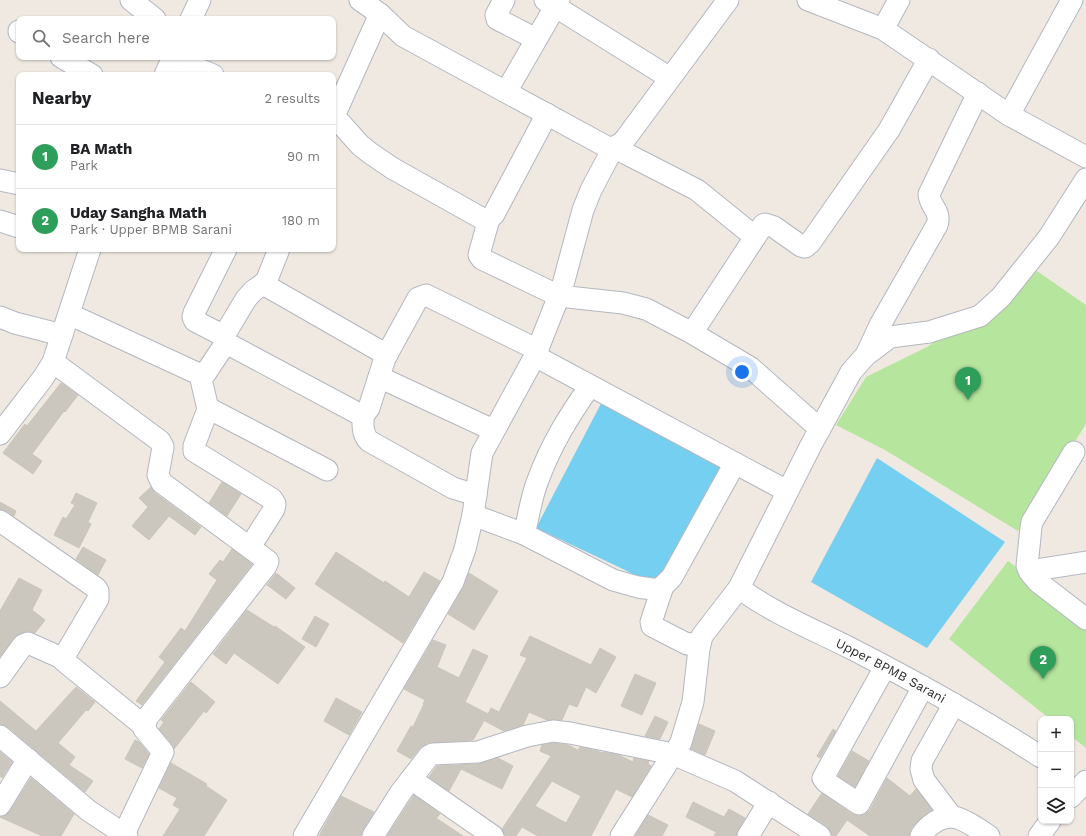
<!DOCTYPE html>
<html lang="en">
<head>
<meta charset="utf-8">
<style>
  :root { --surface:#fff; --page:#f6f6f6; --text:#202124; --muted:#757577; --line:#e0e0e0; --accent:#2563eb }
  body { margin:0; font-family:"Work Sans",sans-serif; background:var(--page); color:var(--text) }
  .controls { position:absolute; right:12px; bottom:12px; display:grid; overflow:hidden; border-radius:8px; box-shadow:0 1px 3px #0004 }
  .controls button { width:36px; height:36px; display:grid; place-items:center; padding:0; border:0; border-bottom:1px solid var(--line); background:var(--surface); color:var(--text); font:20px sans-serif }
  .you { position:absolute; left:742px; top:372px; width:14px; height:14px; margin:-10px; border:3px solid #fff; border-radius:50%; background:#1a73e8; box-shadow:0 0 0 6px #1a73e833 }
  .badge { display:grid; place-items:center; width:26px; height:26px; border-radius:50%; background:var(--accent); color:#fff; font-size:13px; font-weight:700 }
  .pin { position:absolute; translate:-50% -33px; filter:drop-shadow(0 1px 2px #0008) }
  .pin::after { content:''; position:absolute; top:21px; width:14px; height:12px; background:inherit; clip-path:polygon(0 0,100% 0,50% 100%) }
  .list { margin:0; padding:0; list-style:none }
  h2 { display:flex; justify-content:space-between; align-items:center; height:52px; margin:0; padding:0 16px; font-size:17px }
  h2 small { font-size:13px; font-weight:400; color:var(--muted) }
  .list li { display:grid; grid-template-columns:26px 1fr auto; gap:12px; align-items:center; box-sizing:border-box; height:64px; padding:0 16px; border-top:1px solid var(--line) }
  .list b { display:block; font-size:15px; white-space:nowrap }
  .list p { margin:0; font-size:13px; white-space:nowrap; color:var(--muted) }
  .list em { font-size:13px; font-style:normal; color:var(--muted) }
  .icon { flex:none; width:22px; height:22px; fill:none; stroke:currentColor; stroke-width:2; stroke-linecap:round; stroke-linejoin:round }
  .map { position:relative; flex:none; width:1086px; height:836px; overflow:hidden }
  .search { position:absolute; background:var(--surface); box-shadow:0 1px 3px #0004; left:16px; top:16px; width:320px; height:44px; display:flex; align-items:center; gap:10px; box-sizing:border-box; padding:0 14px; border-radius:8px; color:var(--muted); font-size:15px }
  .panel { position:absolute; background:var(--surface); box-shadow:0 1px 3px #0004; left:16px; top:72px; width:320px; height:180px; border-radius:8px }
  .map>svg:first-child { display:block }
  .green { fill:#b6e59e }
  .water { fill:#75cff0 }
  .building { fill:#cbc7bf; stroke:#cbc5ba; fill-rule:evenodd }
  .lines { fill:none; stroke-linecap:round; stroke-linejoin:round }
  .minor-casing { stroke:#b4b7c1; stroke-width:23 }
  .minor { stroke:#fff; stroke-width:21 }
  .labels { text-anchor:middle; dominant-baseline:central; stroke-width:3; stroke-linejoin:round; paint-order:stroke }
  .street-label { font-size:13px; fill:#2e2e2e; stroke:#fff }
</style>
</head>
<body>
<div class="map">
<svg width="1086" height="836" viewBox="0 0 1086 836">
  <rect width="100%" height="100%" fill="#efe9e1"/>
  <g class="green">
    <polygon points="1037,271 1086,305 1086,424 1018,531 885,450 836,425 866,377 927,347"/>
    <polygon points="1008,561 1086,620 1086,748 1071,736 1071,719 1050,719 949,639"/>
  </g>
  <g class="water">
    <polygon points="605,396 730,462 658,588 625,570 536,528"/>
    <polygon points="877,458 1005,542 927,648 811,582"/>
  </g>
  <g class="building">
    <polygon points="61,383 78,395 65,412 64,411 32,454 42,461 33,474 3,453 25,424 27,426"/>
    <polygon points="222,482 241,494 227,516 209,503"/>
    <polygon points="151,487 155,493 201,527 195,535 169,516 149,540 132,526 148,507 139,498"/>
    <polygon points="76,493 97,503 88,522 91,524 79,548 54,535 63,517 66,519 75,505 71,503"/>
    <polygon points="0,502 16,511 14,516 7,511 0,509"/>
    <polygon points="83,547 106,560 98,575 76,559"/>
    <polygon points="232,549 252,564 142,705 136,701 165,662 159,657 181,628 185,631 217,580 209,574 220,560 223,562"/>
    <polygon points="336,552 384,583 385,581 409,597 424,572 440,581 403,643 315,584"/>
    <polygon points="276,573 295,588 286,599 267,585"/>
    <polygon points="469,573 498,591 474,630 448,614 463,588"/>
    <polygon points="19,578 42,590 32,610 45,620 35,633 29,631 24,632 14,638 0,656 0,611"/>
    <polygon points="247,610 274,627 275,626 305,647 278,684 234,653 226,664 213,654"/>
    <polygon points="315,616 329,624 316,647 302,639"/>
    <polygon points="530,636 591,665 600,648 616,657 596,693 586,687 577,707 569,704 562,720 547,720 529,712 523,725 504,731 485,721 491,708 499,712 527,658 520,655"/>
    <polygon points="433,640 446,645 437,667 459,678 473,649 488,656 465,702 488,714 473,740 428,743 420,748 411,759 397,751 411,726 413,727 424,704 423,704 425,700 404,689"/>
    <polygon points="635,674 656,683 642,715 621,706"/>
    <polygon points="191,682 215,702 206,713 204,711 174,749 172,744 159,729 164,722 161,720"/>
    <polygon points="76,687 95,702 88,711 86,710 58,743 75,757 69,765 93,781 85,792 8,727 0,724 0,701 36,731"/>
    <polygon points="336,698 362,712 349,735 324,721"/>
    <polygon points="655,716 668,722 660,739 645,736"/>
    <polygon points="699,724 715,731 705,755 691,749"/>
    <polygon points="833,729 836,731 820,758 817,756"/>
    <polygon points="135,740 139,742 149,754 142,768 125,759"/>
    <path d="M553 743 568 745 578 750 580 747 598 751 602 753 603 752 619 755 633 762 634 758 649 761 648 764 651 766 632 797 616 789 591 836H538L522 827 516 836H505L502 829 551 756 540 751 542 745ZM552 781 581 796 566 823 535 806Z"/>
    <polygon points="852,751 869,761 855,787 838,776"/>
    <polygon points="0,752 12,762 2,778 0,776"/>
    <polygon points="498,758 513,766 502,789 461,769 449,791 429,777 437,766 479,764"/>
    <polygon points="171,763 207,784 206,786 227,800 204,836 163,836 180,809 173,805 177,798 159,788"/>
    <polygon points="31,778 74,814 61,836 42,836 0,817 6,815 10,811"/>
    <polygon points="887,778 910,796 916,789 932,810 918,821 911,829 909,836 870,836 847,820 836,836 832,836 830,830 827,826 808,814 822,793 852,814 858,816 865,815 870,810"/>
    <polygon points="414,795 440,814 436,818 463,836 387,836"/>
    <polygon points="341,796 374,812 363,830 361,836 319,836"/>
    <polygon points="693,802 724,817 729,809 745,818 738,830 736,836 714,836 716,832 686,817"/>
    <polygon points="648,815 668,825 662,836 635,836"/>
  </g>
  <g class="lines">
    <defs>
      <g id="minor">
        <polyline points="131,0 155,19"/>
        <polyline points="504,0 496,15 497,19 536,39"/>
        <polyline points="545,0 670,78"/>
        <polyline points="808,0 883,29 1009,115 1086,157"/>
        <polyline points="380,14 335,114 335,117 360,145 370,153 392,168 483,219 489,219 494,214 547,114"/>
        <polyline points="191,19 200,0"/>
        <polyline points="883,29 899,0"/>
        <polyline points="19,31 19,32"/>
        <polyline points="61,57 92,75"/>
        <polyline points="173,58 213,75"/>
        <polyline points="165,75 173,57"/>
        <polyline points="506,92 559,0"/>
        <polyline points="1009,115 1072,0"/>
        <polyline points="613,147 697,190 755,237"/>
        <polyline points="609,150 622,143 626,138 728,0"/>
        <polyline points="0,180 19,184"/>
        <polyline points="489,219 480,251 479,255 482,259 559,296 623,303 646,309 692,333 751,368 820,429"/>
        <polyline points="0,221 19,227"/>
        <polyline points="226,249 194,313 193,317 195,321 222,335 225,334 246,299 253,291 266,282 279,249"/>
        <polyline points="263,284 387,355"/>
        <polyline points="69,314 201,375 205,374 223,347 225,345 230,345 361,415 364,415 369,408 385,358 418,298 426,295 538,350"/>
        <polyline points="0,317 15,323 62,335"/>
        <polyline points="692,333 763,225 765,224 774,227 801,246 805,247 810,243 889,130 929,59"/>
        <path d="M867 353 880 325 937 225C942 211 929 206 929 194L978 93"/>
        <polyline points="535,356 787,491"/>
        <polyline points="53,362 160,441 163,447 158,475 162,483 268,561 266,566 147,718 144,729 163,752 124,834"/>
        <polyline points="200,375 208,409 194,446 194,451 272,499 275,504 274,509 250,547"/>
        <polyline points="379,377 493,430"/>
        <path d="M590 386C568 417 551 445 538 480 531 497 529 516 524 534L613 580 638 587 659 590 672 577 735 463"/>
        <polyline points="208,408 327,470"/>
        <path d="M363 416C363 425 362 434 369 441L453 488 476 495"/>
        <polyline points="0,434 43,378 53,362 90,249"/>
        <polyline points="1074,452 1032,522 1031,527 1027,566 1032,575 1038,582 1086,619"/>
        <polyline points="473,515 524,534"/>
        <polyline points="0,521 96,588 98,591 98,599 65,655 64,661 144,726"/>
        <polyline points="1029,571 1086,562"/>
        <polyline points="663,586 651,622 652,626 687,644 700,643"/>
        <path id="s1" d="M739 588C774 614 815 630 854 650 918 683 981 718 1041 757"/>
        <polyline points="885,667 823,778 826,782 859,804 923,687"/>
        <polyline points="0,677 23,645 28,643 64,659"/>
        <polyline points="0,736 89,811 127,836"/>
        <polyline points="411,779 493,836"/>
        <polyline points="1071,797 1086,781"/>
        <polyline points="0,805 28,759"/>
        <polyline points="952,817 924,780 921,769 922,761 954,704"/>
        <polyline points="304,836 453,582 465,549 473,515 482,453 535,356 562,288 583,210 591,190 610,154 609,150 607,147 403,36 380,14 360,0"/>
        <polyline points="373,836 401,792 429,756 433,754 478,752 527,736 553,731 570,733 673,754 675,753 681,742 693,702 699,649 702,636 739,588 810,447 851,372 866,355 890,337 929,332 980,316 1001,297 1049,237 1086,179"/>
        <polyline points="621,836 673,754 735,781 820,836"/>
        <polyline points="748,836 769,802"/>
        <path d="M921 836C927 826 940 816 953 817 963 818 980 830 989 836"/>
        <polyline points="1039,836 1050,821"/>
      </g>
    </defs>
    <use href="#minor" class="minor-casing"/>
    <use href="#minor" class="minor"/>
  </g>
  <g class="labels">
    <g class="street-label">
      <text stroke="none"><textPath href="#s1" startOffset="173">Upper BPMB Sarani</textPath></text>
    </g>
  </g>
</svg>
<div class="controls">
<button>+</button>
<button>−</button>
<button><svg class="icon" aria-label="layers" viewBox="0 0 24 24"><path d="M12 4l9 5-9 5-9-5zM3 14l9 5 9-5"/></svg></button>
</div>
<div class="you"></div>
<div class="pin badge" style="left:968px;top:400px;background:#2e9e5b">1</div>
<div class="pin badge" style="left:1043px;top:679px;background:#2e9e5b">2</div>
<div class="search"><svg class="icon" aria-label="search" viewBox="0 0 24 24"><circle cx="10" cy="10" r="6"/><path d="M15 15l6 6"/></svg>Search here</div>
<section class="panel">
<h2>Nearby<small>2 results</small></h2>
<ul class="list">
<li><span class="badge" style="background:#2e9e5b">1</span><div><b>BA Math</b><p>Park</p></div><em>90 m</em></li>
<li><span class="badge" style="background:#2e9e5b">2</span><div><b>Uday Sangha Math</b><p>Park · Upper BPMB Sarani</p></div><em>180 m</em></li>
</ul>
</section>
</div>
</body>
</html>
